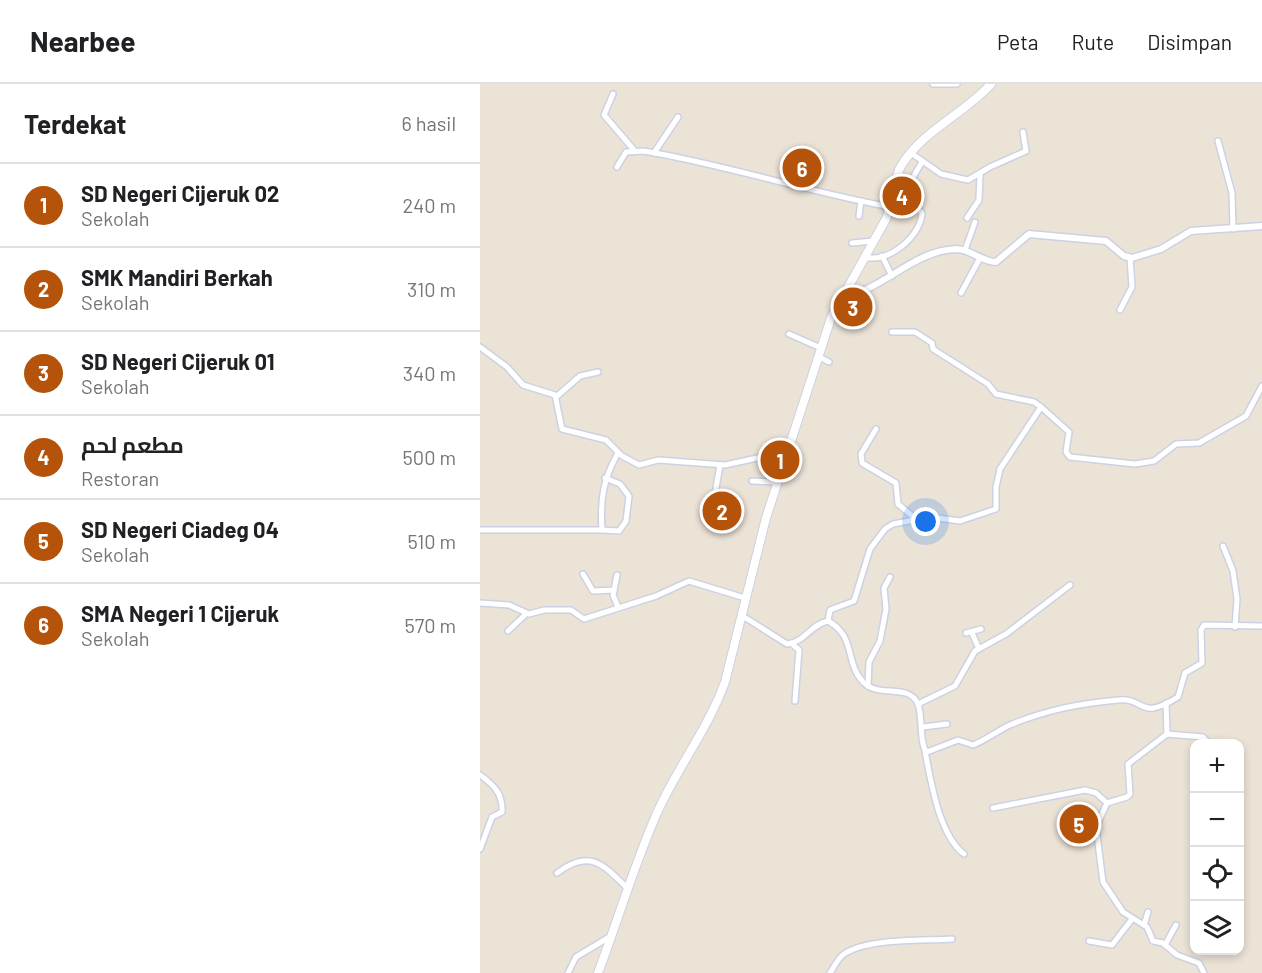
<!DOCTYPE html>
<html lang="id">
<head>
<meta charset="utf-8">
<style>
  :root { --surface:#fff; --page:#f6f6f6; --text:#202124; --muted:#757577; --line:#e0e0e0; --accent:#b45309 }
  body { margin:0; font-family:Barlow,Cairo,sans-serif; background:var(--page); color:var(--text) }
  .controls { position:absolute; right:18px; bottom:18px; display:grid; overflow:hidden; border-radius:12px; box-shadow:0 3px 9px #0003 }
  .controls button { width:54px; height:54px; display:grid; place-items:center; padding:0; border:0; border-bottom:2px solid var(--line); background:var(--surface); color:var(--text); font:30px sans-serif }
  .you { position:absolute; left:446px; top:438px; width:21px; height:21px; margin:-15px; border:4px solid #fff; border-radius:50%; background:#1a73e8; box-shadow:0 0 0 9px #1a73e833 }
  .badge { display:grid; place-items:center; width:39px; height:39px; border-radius:50%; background:var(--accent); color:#fff; font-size:20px; font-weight:700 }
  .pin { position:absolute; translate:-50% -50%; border:3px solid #fff; box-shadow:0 2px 6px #0006 }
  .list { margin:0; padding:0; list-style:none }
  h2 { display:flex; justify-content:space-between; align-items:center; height:78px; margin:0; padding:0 24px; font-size:26px }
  h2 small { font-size:20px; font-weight:400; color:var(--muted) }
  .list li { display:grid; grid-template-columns:39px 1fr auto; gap:18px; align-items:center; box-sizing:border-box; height:84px; padding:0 24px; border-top:2px solid var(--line) }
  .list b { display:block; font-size:22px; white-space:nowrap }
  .list p { margin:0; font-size:20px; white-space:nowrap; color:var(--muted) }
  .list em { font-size:20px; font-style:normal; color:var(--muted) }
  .icon { flex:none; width:33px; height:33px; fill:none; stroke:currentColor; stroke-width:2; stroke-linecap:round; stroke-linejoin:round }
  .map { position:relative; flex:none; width:782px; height:889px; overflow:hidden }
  header { display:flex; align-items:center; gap:36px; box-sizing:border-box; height:84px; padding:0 30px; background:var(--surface); border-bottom:2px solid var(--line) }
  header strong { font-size:28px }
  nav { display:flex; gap:33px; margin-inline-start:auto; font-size:21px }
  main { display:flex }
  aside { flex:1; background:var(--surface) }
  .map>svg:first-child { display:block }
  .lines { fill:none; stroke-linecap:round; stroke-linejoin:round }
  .minor-casing { stroke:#ccd1e3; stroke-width:8 }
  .tertiary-casing { stroke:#ccd1e3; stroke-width:9 }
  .secondary-casing { stroke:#ccd1e3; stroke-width:10 }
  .minor { stroke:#fff; stroke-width:5 }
  .tertiary { stroke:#fff; stroke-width:6 }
  .secondary { stroke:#fff; stroke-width:8 }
</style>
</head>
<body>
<header>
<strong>Nearbee</strong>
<nav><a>Peta</a><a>Rute</a><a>Disimpan</a></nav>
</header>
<main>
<aside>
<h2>Terdekat<small>6 hasil</small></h2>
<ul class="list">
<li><span class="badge">1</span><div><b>SD Negeri Cijeruk 02</b><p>Sekolah</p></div><em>240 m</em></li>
<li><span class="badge">2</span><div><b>SMK Mandiri Berkah</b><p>Sekolah</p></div><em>310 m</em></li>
<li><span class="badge">3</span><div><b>SD Negeri Cijeruk 01</b><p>Sekolah</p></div><em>340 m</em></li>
<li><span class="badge">4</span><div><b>مطعم لحم</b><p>Restoran</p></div><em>500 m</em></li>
<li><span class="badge">5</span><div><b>SD Negeri Ciadeg 04</b><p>Sekolah</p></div><em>510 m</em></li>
<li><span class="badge">6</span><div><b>SMA Negeri 1 Cijeruk</b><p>Sekolah</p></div><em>570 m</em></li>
</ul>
</aside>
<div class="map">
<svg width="782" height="889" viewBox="0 0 782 889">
  <rect width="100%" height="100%" fill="#ece3d7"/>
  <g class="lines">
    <defs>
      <g id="minor">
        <polyline points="453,0 477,0"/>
        <polyline points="133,10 124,31 154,66"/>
        <polyline points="738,57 752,109 753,145"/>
        <polyline points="174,69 198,33"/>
        <polyline points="431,69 461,90 488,96 510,83 546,67 543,48"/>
        <path d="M137 83 146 68 164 67C247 81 328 108 411 123"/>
        <polyline points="379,132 381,117"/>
        <polyline points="487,134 499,116 500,91"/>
        <polyline points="372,159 393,157"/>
        <polyline points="485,166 495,138"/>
        <polyline points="402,172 412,192"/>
        <path d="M385 173C408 180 441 152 442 129L426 112 429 100 442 78"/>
        <polyline points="481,209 500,174"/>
        <polyline points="640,226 652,203 650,174"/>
        <polyline points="412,248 435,248 452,259 453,265 508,300 516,310 554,318 561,323"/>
        <polyline points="309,250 341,264"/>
        <polyline points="0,263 27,283 43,301 75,311 82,345 126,356 142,372 159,381 178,376 245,381 286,372 305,372"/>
        <polyline points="339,273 349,278"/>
        <polyline points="76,313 100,292 118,288"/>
        <polyline points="396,345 381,370 382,379 416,399 418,420 436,435"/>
        <path d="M125 394 140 400 149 412 146 437 139 447 122 446C120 416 123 395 138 369"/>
        <polyline points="272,397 297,398"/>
        <polyline points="233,421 240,381"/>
        <polyline points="0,446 122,446"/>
        <polyline points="743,462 753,487 757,515 755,543"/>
        <polyline points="103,490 113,507 134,506"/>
        <polyline points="137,491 133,511 138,523"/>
        <polyline points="0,519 29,521 49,530 64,526 91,526 104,535 176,512 209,497 265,514"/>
        <path d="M261 531 307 560C324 559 331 540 348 537 377 553 364 579 384 599 400 614 429 599 438 620 443 633 439 662 447 668L478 656 493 661C506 656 517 647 530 641 563 627 602 619 638 616 666 613 658 638 698 613L705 589 722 579 721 546 724 541 782 542"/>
        <polyline points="348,537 350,526 374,517 390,465 405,445 413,440 450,433 480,437 516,425 516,403 520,385 561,323 589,348 586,368 590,373 655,380 674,377 696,360 719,359 766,332 782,302"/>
        <polyline points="28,547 46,530"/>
        <polyline points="486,549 501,545"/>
        <polyline points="492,549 499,565"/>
        <polyline points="312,560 319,566 315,617"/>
        <polyline points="388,602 389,578 400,557 406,525 404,504 410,493"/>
        <polyline points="686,619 687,650 648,680 650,710 647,713 627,719 616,743 623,798 643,828 667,843 673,857 683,859 697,871 719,879 724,889"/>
        <polyline points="438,620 475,602 495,567 526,550 590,501"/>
        <polyline points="443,643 467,640"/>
        <polyline points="687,650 723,653 729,660"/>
        <path d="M445 667C451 698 459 751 484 770"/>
        <path d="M0 691C14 701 23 710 22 728L12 733 0 765"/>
        <polyline points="513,724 605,706 616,709 627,719"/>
        <path d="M77 789C110 764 124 781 148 805"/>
        <polyline points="664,841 668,828"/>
        <polyline points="609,857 632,861 652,835"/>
        <polyline points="685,861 696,841"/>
        <polyline points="88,889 96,873 131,852"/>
        <path d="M350 889C354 883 358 874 364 870 388 854 443 857 472 855"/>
      </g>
      <path id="tertiary" d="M362 213C404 206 433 166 477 165 490 165 502 178 516 178L549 150 626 157 644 172 652 174 681 165 711 147 782 142"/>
      <path id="secondary" d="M118 889C138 836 154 781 177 729 197 684 228 645 245 598L286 434 351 234 406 135C413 118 412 98 421 82 443 46 484 30 511 0"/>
    </defs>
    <use href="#minor" class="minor-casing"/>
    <use href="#tertiary" class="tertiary-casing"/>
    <use href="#secondary" class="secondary-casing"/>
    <use href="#minor" class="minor"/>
    <use href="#tertiary" class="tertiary"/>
    <use href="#secondary" class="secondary"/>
  </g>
</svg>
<div class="controls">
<button>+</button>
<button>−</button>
<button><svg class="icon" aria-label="locate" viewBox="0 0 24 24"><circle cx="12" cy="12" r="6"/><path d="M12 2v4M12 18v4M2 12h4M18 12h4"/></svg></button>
<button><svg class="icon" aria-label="layers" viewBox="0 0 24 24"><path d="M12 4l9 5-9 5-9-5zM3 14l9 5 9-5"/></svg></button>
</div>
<div class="you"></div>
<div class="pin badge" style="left:300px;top:376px">1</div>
<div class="pin badge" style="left:242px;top:427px">2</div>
<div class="pin badge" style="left:373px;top:223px">3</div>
<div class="pin badge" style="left:422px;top:112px">4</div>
<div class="pin badge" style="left:599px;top:740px">5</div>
<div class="pin badge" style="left:322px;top:84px">6</div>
</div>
</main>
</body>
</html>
